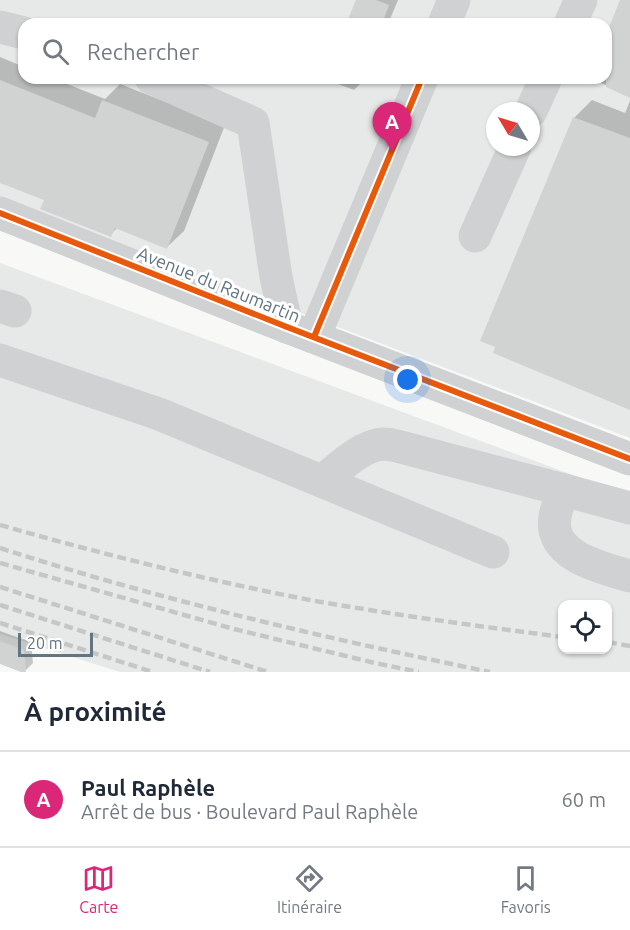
<!DOCTYPE html>
<html lang="fr">
<head>
<meta charset="utf-8">
<style>
  :root { --surface:#fff; --page:#f2f2f3; --text:#1f2937; --muted:#747a83; --line:#e0e1e3; --accent:#db2777 }
  body { margin:0; font-family:Ubuntu,sans-serif; background:var(--page); color:var(--text) }
  .controls { position:absolute; right:18px; bottom:18px; display:grid; overflow:hidden; border-radius:12px; box-shadow:0 2px 4px #0004 }
  .controls button { width:54px; height:54px; display:grid; place-items:center; padding:0; border:0; border-bottom:2px solid var(--line); background:var(--surface); color:var(--text); font:30px sans-serif }
  .compass { position:absolute; left:486px; top:102px; width:54px; height:54px; border-radius:50%; background:var(--surface); box-shadow:0 2px 4px #0004; rotate:308deg }
  .scale { position:absolute; left:18px; bottom:15px; width:75px; box-sizing:border-box; padding-left:6px; border:3px solid #627582; border-top:0; font-size:16px; line-height:21px; white-space:nowrap; color:#627582; -webkit-text-stroke:4px #fff; paint-order:stroke }
  .you { position:absolute; left:408px; top:380px; width:21px; height:21px; margin:-15px; border:4px solid #fff; border-radius:50%; background:#1a73e8; box-shadow:0 0 0 9px #1a73e833 }
  .badge { display:grid; place-items:center; width:39px; height:39px; border-radius:50%; background:var(--accent); color:#fff; font-size:20px; font-weight:700 }
  .pin { position:absolute; translate:-50% -50px; filter:drop-shadow(0 2px 3px #0008) }
  .pin::after { content:''; position:absolute; top:32px; width:21px; height:18px; background:inherit; clip-path:polygon(0 0,100% 0,50% 100%) }
  .list { margin:0; padding:0; list-style:none }
  h2 { display:flex; justify-content:space-between; align-items:center; height:78px; margin:0; padding:0 24px; font-size:26px }
  h2 small { font-size:20px; font-weight:400; color:var(--muted) }
  .list li { display:grid; grid-template-columns:39px 1fr auto; gap:18px; align-items:center; box-sizing:border-box; height:96px; padding:0 24px; border-top:2px solid var(--line) }
  .list b { display:block; font-size:22px; white-space:nowrap }
  .list p { margin:0; font-size:20px; white-space:nowrap; color:var(--muted) }
  .list em { font-size:20px; font-style:normal; color:var(--muted) }
  .icon { flex:none; width:33px; height:33px; fill:none; stroke:currentColor; stroke-width:2; stroke-linecap:round; stroke-linejoin:round }
  .map { position:relative; flex:none; width:630px; height:672px; overflow:hidden }
  .search { position:absolute; background:var(--surface); box-shadow:0 2px 4px #0004; left:18px; right:18px; top:18px; height:66px; display:flex; align-items:center; gap:15px; box-sizing:border-box; padding:0 21px; border-radius:18px; color:var(--muted); font-size:22px }
  .sheet { height:174px; background:var(--surface) }
  nav { display:flex; justify-content:space-around; align-items:center; box-sizing:border-box; height:84px; border-top:2px solid var(--line); background:var(--surface); font-size:16px; color:var(--muted) }
  nav a { display:grid; justify-items:center; gap:3px }
  nav .on { color:var(--accent) }
  .map>svg:first-child { display:block }
  .built { fill:#e7e9e8; fill-rule:evenodd }
  .shadow { fill:#0003 }
  .building { fill:#d1d3d3 }
  .lines { fill:none; stroke-linecap:round; stroke-linejoin:round }
  .minor { stroke:#cfd1d2; stroke-width:33 }
  .rail { stroke:#c5c7c7; stroke-width:4.5; stroke-dasharray:9 4.5; stroke-linecap:butt }
  .cycleway-casing { stroke:#fff; stroke-width:10 }
  .cycleway { stroke:#e8590c; stroke-width:6 }
  .labels { text-anchor:middle; dominant-baseline:central; stroke-width:6; stroke-linejoin:round; paint-order:stroke }
  .street-label { font-size:18px; fill:#627582; stroke:#fff }
</style>
</head>
<body>
<div class="map">
<svg width="630" height="672" viewBox="0 0 630 672">
  <rect width="100%" height="100%" fill="#f8f8f7"/>
  <g class="built">
    <path d="M0 0H630V438L0 199ZM24 24H606V78H24ZM495 111H531V147H495Z"/>
    <path d="M0 263 589 481 630 517V672H120L0 634ZM562 604H608V650H562Z"/>
  </g>
  <g class="shadow">
    <polygon points="358,0 398,0 388,24 348,24"/>
    <polygon points="622,0 630,0 630,96 590,78 606,78 606,39"/>
    <polygon points="0,57 24,67 24,78 52,78 105,99 120,84 225,125 184,231 167,247 118,227 110,235 46,199 0,181"/>
    <polygon points="326,78 366,78 354,90 325,79"/>
    <polygon points="592,100 625,113 630,101 630,408 497,346 574,118"/>
    <polygon points="0,631 31,642 33,663 26,670 0,662"/>
  </g>
  <g class="building">
    <polygon points="356,0 376,0 389,5 382,24 346,24"/>
    <polygon points="620,0 630,0 630,98 606,87 606,35"/>
    <polygon points="0,80 95,118 102,100 209,142 167,249 115,228 111,237 40,209 44,200 0,183"/>
    <polygon points="573,117 630,138 630,410 493,353 495,347 480,341"/>
    <polygon points="0,641 24,650 26,672 21,672 0,664"/>
  </g>
  <g class="lines">
    <g class="minor">
      <polyline points="444,24 454,0"/>
      <polyline points="570,24 581,0"/>
      <polyline points="0,27 24,33"/>
      <polyline points="151,78 253,123 276,277 287,327"/>
      <polyline points="531,111 546,78"/>
      <polyline points="0,213 287,327 630,459"/>
      <polyline points="475,236 515,147"/>
      <polyline points="0,306 15,311"/>
      <polyline points="314,337 422,78"/>
      <polyline points="0,360 159,414 493,552"/>
      <path d="M322 481C338 469 362 445 383 444 387 444 393 445 397 446L564 490"/>
      <path d="M630 508 564 490C561 498 556 508 555 517 548 556 602 568 630 576"/>
    </g>
    <g class="rail">
      <path d="M0 525C102 554 206 580 310 600 394 615 478 626 562 637"/>
      <path d="M0 548C160 600 325 638 490 672"/>
      <polyline points="0,563 234,629 375,663 419,672"/>
      <polyline points="0,587 268,672"/>
      <polyline points="0,605 210,672"/>
      <polyline points="0,623 153,672"/>
      <polyline points="608,642 630,646"/>
    </g>
    <defs>
      <g id="cycleway">
        <polyline points="0,213 287,327 630,459"/>
        <polyline points="314,337 422,78"/>
      </g>
    </defs>
    <use href="#cycleway" class="cycleway-casing"/>
    <use href="#cycleway" class="cycleway"/>
  </g>
  <g class="labels">
    <g class="street-label">
      <text transform="translate(219 284) rotate(22)">Avenue du Raumartin</text>
    </g>
  </g>
</svg>
<div class="controls">
<button><svg class="icon" aria-label="locate" viewBox="0 0 24 24"><circle cx="12" cy="12" r="6"/><path d="M12 2v4M12 18v4M2 12h4M18 12h4"/></svg></button>
</div>
<svg class="compass" viewBox="-18 -18 36 36"><path d="M0-13l5 13h-10z" fill="#e53935"/><path d="M0 13l5-13h-10z" fill="#747a83"/></svg>
<div class="scale">20 m</div>
<div class="you"></div>
<div class="pin badge" style="left:392px;top:152px">A</div>
<div class="search"><svg class="icon" aria-label="search" viewBox="0 0 24 24"><circle cx="10" cy="10" r="6"/><path d="M15 15l6 6"/></svg>Rechercher</div>
</div>
<section class="sheet">
<h2>À proximité<small></small></h2>
<ul class="list">
<li><span class="badge">A</span><div><b>Paul Raphèle</b><p>Arrêt de bus · Boulevard Paul Raphèle</p></div><em>60 m</em></li>
</ul>
</section>
<nav>
<a class="on"><svg class="icon" aria-label="map" viewBox="0 0 24 24"><path d="M3 6l6-2 6 2 6-2v14l-6 2-6-2-6 2zM9 4v14M15 6v14"/></svg>Carte</a>
<a><svg class="icon" aria-label="directions" viewBox="0 0 24 24"><path d="M12 3l9 9-9 9-9-9zM9 14v-3h6M13 9l2 2-2 2"/></svg>Itinéraire</a>
<a><svg class="icon" aria-label="saved" viewBox="0 0 24 24"><path d="M7 4h10v16l-5-4-5 4z"/></svg>Favoris</a>
</nav>
</body>
</html>
